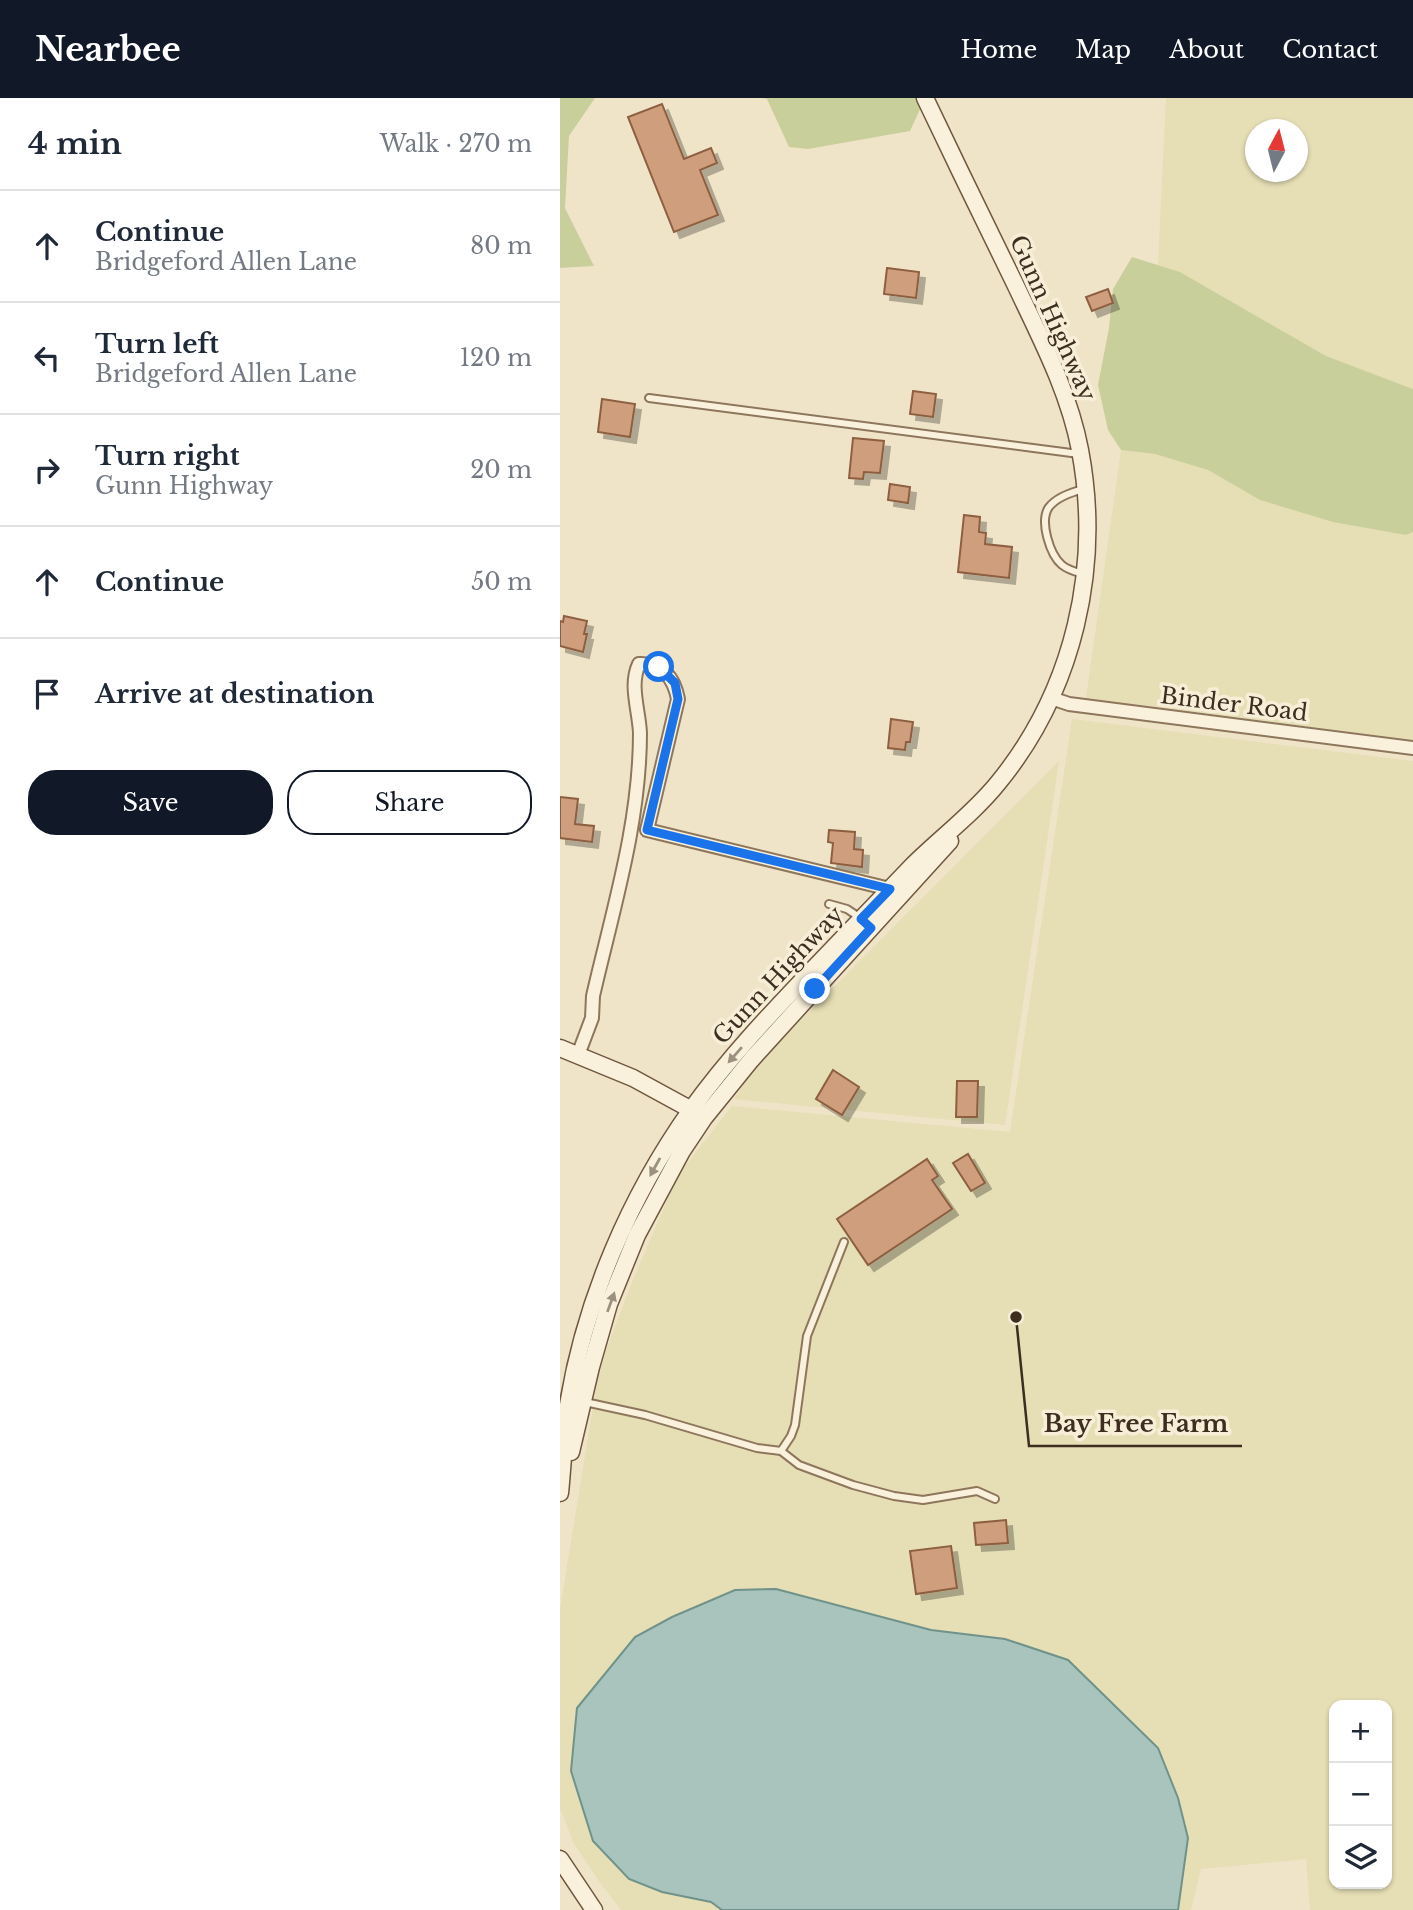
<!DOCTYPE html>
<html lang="en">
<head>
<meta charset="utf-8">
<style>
  :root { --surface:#fff; --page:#f2f2f3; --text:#1f2937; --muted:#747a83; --line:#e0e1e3; --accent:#111827 }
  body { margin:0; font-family:"Libre Baskerville",serif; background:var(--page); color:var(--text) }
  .controls { position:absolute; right:21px; bottom:21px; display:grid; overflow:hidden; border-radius:14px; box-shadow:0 2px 5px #0004 }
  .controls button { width:63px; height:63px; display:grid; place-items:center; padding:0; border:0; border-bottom:2px solid var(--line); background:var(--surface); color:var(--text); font:35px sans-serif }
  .compass { position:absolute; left:685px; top:21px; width:63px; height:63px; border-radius:50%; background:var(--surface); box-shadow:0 2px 5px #0004; rotate:7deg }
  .stop { position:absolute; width:21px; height:21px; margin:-16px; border:5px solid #1a73e8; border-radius:50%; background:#fff }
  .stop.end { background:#1a73e8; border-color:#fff; box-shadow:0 2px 7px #0008 }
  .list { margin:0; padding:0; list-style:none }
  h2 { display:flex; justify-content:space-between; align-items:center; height:91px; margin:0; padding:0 28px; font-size:30px }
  h2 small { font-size:23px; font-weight:400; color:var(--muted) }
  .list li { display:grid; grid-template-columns:46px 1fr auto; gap:21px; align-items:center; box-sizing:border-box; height:112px; padding:0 28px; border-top:2px solid var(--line) }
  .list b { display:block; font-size:26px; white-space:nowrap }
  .list p { margin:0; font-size:23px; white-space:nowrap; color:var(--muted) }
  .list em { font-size:23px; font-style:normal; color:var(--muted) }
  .actions { display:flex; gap:14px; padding:21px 28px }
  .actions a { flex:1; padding:16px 0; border:2px solid var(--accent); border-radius:28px; text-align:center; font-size:24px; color:var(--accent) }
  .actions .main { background:var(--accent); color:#fff }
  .icon { flex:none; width:38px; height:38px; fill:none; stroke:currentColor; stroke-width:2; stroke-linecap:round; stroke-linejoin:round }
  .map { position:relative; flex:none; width:853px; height:1812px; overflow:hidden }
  header { display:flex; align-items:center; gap:42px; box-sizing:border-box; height:98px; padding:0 35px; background:var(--accent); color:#fff }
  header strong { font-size:33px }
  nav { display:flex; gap:38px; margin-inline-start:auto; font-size:24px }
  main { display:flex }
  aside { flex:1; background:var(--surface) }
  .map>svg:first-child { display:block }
  .farmland { fill:#e6deb5; fill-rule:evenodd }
  .green { fill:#c9cf9b }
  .water { fill:#a9c4bc; stroke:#6f938a; stroke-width:2 }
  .building { fill:#cf9f7d; stroke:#8d5f41; stroke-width:2; filter:url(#shadow) }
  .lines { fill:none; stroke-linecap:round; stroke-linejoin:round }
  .service-casing { stroke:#8d765c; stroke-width:10 }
  .minor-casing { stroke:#8d765c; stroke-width:16 }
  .secondary-casing { stroke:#6f573f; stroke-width:19 }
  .service { stroke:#faf1dc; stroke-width:6 }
  .minor { stroke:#faf1dc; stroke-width:12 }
  .secondary { stroke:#faf1dc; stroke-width:16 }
  .oneway { fill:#9c907e }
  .route { stroke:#1a73e8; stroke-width:9 }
  .labels { text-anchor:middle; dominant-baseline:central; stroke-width:7; stroke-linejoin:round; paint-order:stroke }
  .street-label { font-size:23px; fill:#3d2e20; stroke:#f7eed8 }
  .leader { fill:none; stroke:#3d2e20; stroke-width:2.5 }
  .callout-dot { fill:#3d2e20; stroke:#f7eed8; stroke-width:2.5 }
  .callout-label { font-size:24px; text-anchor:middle; font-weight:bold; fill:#3d2e20; stroke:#f7eed8; stroke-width:7; stroke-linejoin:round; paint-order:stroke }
</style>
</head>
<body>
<header>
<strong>Nearbee</strong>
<nav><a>Home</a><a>Map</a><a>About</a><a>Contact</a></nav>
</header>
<main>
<aside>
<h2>4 min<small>Walk · 270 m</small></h2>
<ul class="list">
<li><svg class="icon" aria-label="ahead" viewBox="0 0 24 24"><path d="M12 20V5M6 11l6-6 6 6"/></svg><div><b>Continue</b><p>Bridgeford Allen Lane</p></div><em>80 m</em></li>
<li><svg class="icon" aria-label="left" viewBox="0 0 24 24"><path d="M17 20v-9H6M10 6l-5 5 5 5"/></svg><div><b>Turn left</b><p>Bridgeford Allen Lane</p></div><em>120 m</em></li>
<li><svg class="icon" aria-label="right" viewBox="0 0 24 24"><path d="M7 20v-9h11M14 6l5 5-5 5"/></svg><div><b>Turn right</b><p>Gunn Highway</p></div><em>20 m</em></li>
<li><svg class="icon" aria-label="ahead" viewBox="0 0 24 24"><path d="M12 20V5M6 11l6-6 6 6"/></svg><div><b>Continue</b></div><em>50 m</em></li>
<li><svg class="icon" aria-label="arrive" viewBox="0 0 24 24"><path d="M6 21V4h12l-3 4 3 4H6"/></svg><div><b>Arrive at destination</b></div></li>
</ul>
<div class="actions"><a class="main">Save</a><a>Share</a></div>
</aside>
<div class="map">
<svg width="853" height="1812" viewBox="0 0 853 1812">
  <defs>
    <filter id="shadow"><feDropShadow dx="6" dy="6" stdDeviation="0" flood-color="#0004"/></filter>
  </defs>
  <rect width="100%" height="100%" fill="#f0e4c8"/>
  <g class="farmland">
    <path d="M606 0H853V291L766 258 620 174 598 167ZM696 32H738V74H696Z"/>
    <polygon points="561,352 595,356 648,372 700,402 846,437 853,434 853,642 526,600"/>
    <path d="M512 621 853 663V1812H750L746 1761 641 1771 631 1812H61L41 1786 14 1746 0 1710V1511L36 1290 45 1255 72 1184 118 1077 172 1008 450 1034ZM774 1607H827V1786H774Z"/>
    <polygon points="499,663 445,1027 174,1001 195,968"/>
  </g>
  <g class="green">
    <polygon points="0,0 35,0 9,38 5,110 34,168 0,170"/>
    <polygon points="202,0 356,0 361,9 350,33 248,51 229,49 207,1"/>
    <polygon points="572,159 620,174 766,258 853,291 853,434 846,437 773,424 700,402 648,372 595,356 561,352 548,332 538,287 549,230 553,191"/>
  </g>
  <polygon class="water" points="216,1491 371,1532 445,1541 508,1562 598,1650 618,1700 628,1740 618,1812 162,1812 151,1804 102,1794 69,1781 33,1743 11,1673 17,1610 75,1539 112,1519 175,1492"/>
  <g class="building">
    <polygon points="102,6 124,61 151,50 157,65 140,72 158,117 114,134 68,19"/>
    <polygon points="327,170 359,174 356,200 324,196"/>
    <polygon points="548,191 553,205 532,213 526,199"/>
    <polygon points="353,293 376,296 373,319 350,316"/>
    <polygon points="42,301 75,306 70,339 38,334"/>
    <polygon points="293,340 324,343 320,375 304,374 303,381 289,380"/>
    <polygon points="330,386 350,389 348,405 328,402"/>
    <polygon points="404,417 420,419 419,434 426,435 425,446 452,449 449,480 398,474"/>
    <polygon points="4,518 27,523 24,536 27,536 23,554 0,548 0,523 3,524"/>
    <polygon points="331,621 353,624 350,644 346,644 345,652 328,650"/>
    <polygon points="0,699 18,701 15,726 34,728 32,744 0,740"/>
    <polygon points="269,732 295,734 294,751 303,752 302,769 271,765 273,745 268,744"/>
    <polygon points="273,972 299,989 282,1017 256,1001"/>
    <polygon points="397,983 418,983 417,1019 396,1019"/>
    <polygon points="408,1056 425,1085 411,1093 393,1065"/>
    <polygon points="367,1061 378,1078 372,1082 392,1111 308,1167 277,1121"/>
    <polygon points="446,1422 448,1445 416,1447 414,1425"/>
    <polygon points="391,1448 397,1490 356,1496 350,1453"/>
  </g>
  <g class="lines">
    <defs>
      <g id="service">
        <polyline points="89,300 519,356"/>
        <path d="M523 476C516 474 508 472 502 467 490 457 479 423 489 409 497 399 512 394 524 391"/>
        <polyline points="269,806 287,811 299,819"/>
        <polyline points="25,1304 85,1317 197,1350 221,1353 231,1338 235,1327 247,1238 284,1144"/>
        <polyline points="221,1353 239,1367 293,1387 334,1398 363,1402 417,1393 435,1401"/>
      </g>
      <g id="minor">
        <polyline points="491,600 509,606 853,650"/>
        <path d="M18 957 32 920 33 898C53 811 80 725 80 635 79 612 69 587 79 566 103 565 114 580 118 601L87 732 330 791"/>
      </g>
      <g id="secondary">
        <polyline points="0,950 73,980 139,1016"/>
        <polyline points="11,1354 31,1269 49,1206 77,1137 122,1053 144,1020 191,962 390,743"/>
        <path d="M0 1395C3 1365 4 1336 8 1307 25 1202 70 1098 131 1012 168 960 213 913 257 867 289 834 320 801 352 768 380 740 413 716 438 685 514 592 542 469 520 352 509 294 481 241 456 188 425 125 395 63 365 0"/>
        <polyline points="0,1761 34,1812"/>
      </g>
    </defs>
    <use href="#service" class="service-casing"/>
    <use href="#minor" class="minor-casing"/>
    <use href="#secondary" class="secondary-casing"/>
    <use href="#service" class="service"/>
    <use href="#minor" class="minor"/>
    <use href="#secondary" class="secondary"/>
  </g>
  <defs><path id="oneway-solid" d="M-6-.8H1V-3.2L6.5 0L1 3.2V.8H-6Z" transform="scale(1.75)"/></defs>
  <g class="oneway">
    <use href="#oneway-solid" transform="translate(175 957) rotate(131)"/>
    <use href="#oneway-solid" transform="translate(95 1069) rotate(119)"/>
    <use href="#oneway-solid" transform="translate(51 1204) rotate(-70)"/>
  </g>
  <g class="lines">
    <polyline class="route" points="99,569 115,585 118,601 87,732 330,791 301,821 311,830 255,891"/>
  </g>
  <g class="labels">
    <g class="street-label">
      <text transform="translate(493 220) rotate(66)">Gunn Highway</text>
      <text transform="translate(674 606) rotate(7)">Binder Road</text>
      <text transform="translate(218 877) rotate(-47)">Gunn Highway</text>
    </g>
  </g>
  <path class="leader" d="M456 1219L469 1348H682"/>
  <circle class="callout-dot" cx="456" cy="1219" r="7"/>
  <g class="callout-label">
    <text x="576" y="1334">Bay Free Farm</text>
  </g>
</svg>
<div class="controls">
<button>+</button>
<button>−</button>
<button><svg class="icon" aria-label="layers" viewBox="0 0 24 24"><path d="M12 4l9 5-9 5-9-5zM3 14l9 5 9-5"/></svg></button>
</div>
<svg class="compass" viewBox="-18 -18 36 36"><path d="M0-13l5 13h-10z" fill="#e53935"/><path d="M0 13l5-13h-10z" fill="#747a83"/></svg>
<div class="stop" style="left:99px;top:569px"></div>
<div class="stop end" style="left:255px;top:891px"></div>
</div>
</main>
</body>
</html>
